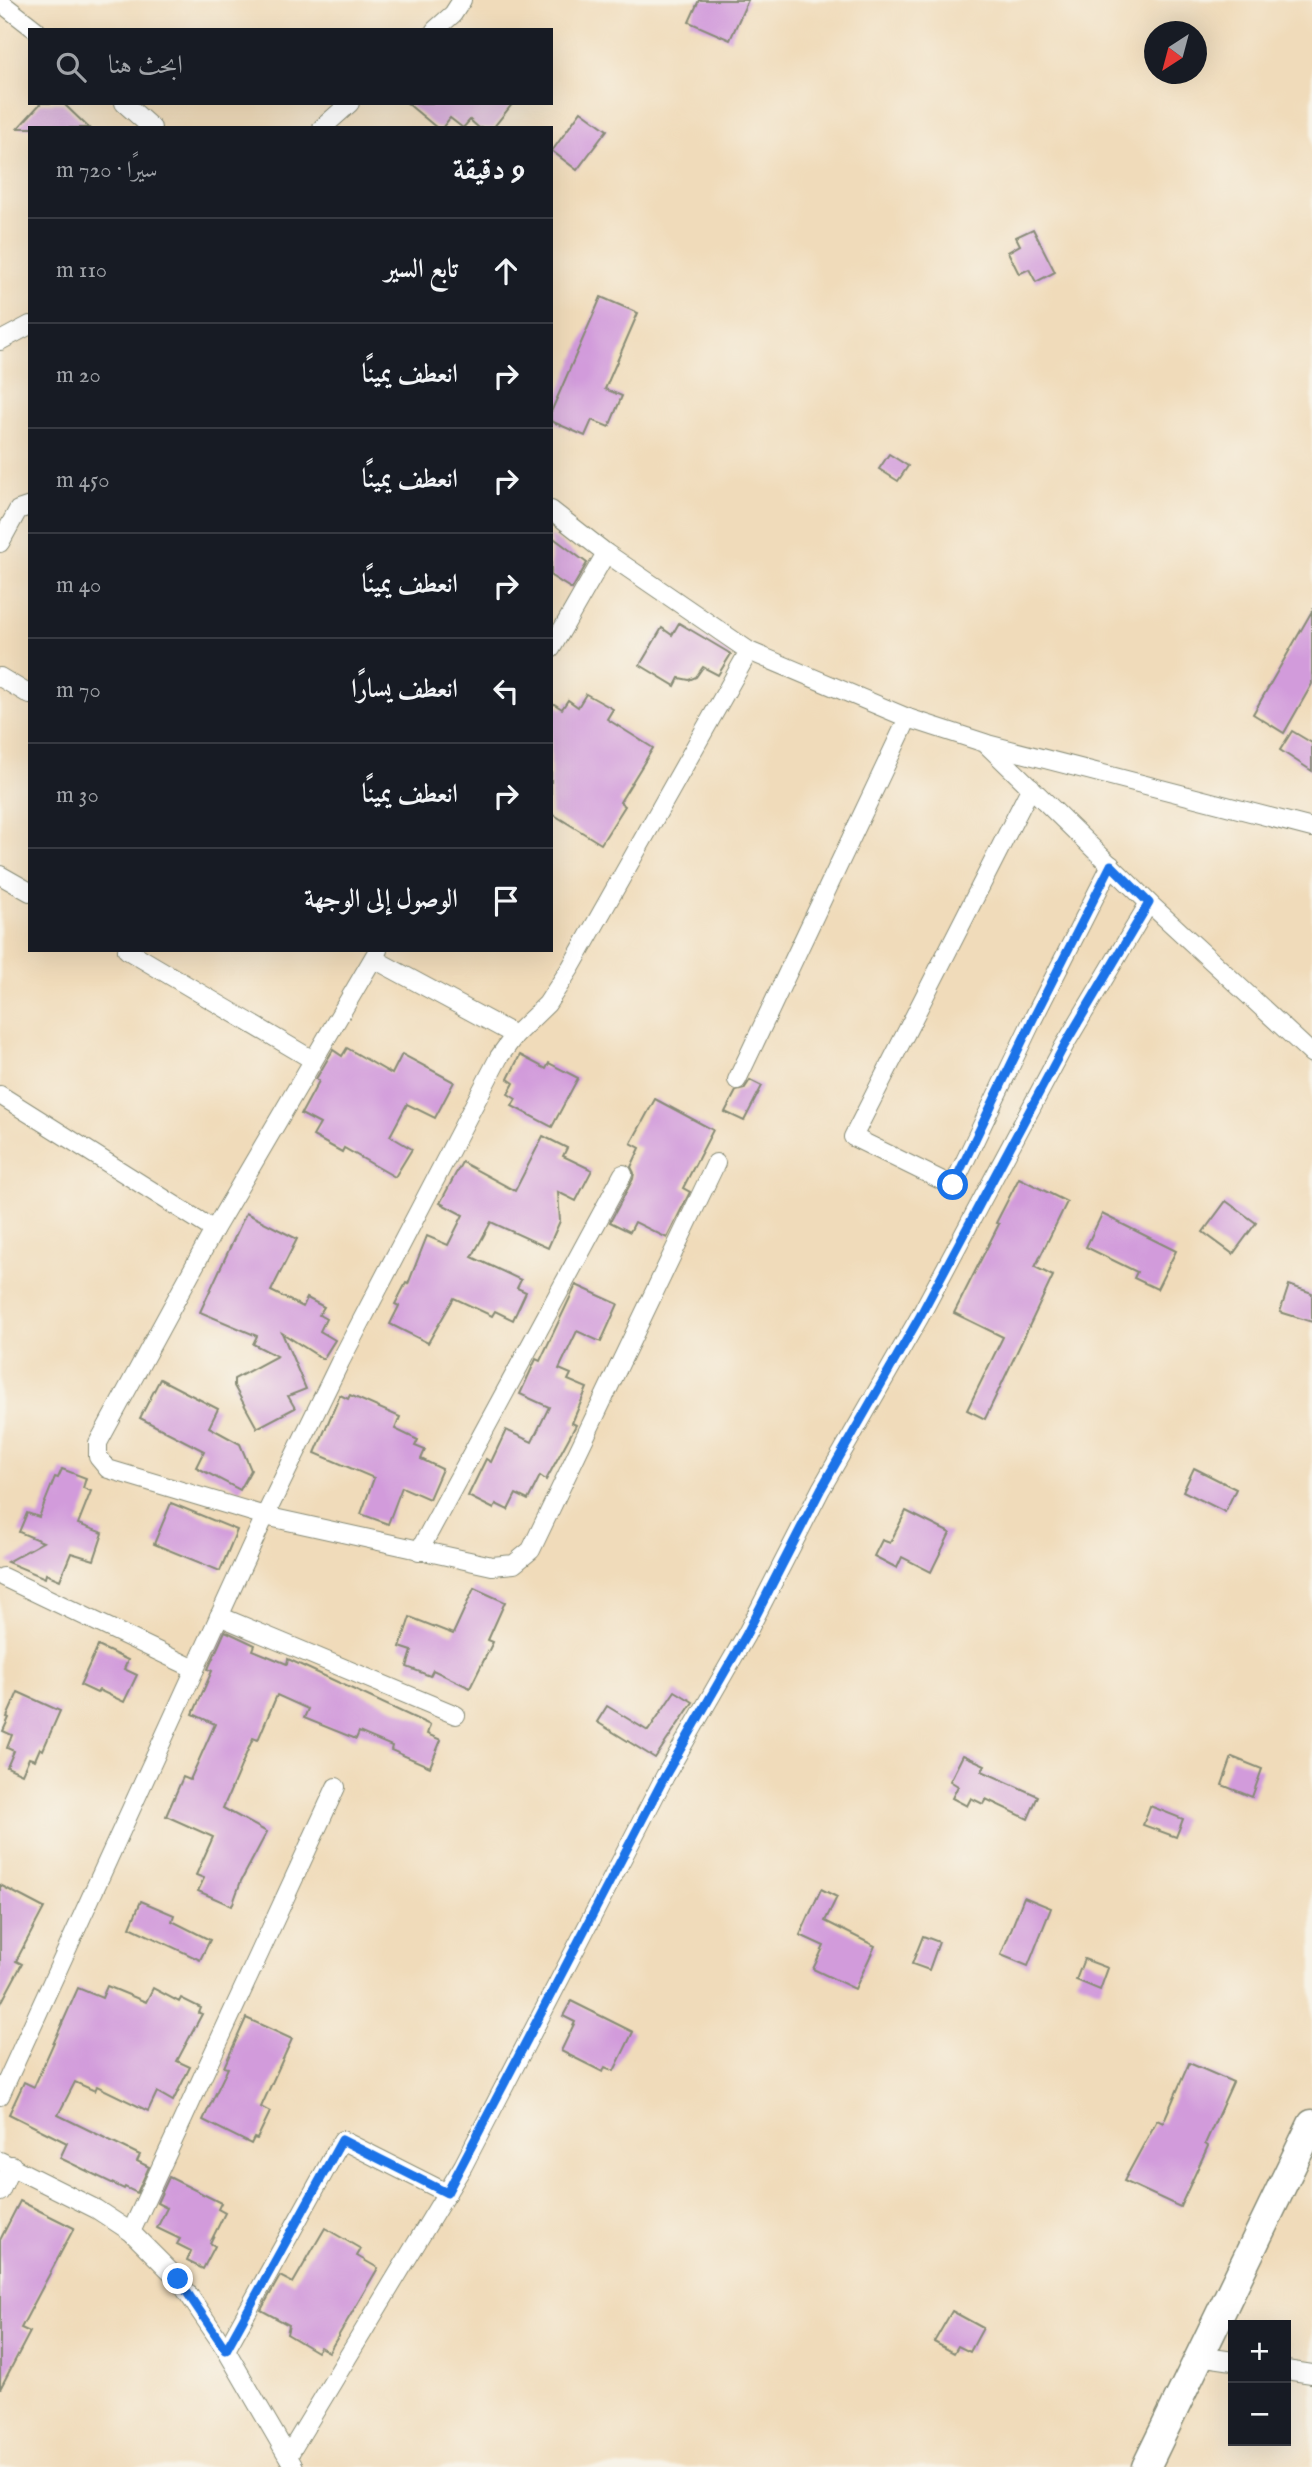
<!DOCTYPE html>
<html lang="ar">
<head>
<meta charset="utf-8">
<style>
  :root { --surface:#171b24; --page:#20242c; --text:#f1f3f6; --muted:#9ea1a6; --line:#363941 }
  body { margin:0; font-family:"IM FELL English",Amiri,serif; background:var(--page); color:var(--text); direction:rtl }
  .controls { position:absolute; right:21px; bottom:21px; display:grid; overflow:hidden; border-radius:0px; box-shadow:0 7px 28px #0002 }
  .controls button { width:63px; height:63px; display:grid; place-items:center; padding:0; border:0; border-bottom:2px solid var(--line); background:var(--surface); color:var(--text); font:35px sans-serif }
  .compass { position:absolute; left:1144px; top:21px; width:63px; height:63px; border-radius:50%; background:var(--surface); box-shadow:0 7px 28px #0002; rotate:216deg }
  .stop { position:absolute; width:21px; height:21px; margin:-16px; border:5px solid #1a73e8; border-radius:50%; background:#fff }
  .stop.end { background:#1a73e8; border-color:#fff; box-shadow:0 2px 7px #0008 }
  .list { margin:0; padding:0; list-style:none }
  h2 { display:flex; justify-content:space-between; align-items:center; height:91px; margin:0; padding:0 28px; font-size:30px }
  h2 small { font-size:23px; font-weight:400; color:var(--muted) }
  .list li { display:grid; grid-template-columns:46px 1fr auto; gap:21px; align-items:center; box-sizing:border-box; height:105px; padding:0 28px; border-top:2px solid var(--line) }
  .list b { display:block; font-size:26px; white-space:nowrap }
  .list em { font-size:23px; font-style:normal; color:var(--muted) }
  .icon { flex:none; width:38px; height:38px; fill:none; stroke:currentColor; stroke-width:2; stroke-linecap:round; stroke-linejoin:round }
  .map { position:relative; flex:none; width:1312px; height:2467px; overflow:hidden; direction:ltr }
  .search { position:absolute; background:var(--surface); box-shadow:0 7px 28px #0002; left:28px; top:28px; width:525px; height:77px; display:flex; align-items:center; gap:18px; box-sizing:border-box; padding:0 24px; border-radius:0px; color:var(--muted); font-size:26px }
  .panel { position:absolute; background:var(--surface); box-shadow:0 7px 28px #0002; left:28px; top:126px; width:525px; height:826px; border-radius:0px; direction:rtl }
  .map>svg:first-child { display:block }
  .building { fill:#d29bdb }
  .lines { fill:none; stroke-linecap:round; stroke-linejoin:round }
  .minor-casing { stroke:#888c77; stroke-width:20 }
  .primary-casing { stroke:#888c77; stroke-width:31 }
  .minor { stroke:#fff; stroke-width:18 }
  .primary { stroke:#fff; stroke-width:28 }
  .route { stroke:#1a73e8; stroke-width:9 }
</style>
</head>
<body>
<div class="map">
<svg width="1312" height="2467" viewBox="0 0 1312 2467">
  <rect width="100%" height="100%" fill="#f7f3e8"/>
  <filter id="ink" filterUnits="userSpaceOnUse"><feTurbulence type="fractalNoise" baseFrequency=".0143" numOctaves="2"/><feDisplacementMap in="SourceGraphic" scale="14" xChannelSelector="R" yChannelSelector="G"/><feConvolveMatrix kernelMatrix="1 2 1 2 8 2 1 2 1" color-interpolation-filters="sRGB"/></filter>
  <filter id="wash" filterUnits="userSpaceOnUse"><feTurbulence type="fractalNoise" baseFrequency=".00686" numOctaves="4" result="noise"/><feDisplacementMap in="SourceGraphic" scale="28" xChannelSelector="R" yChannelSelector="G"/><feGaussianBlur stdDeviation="1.57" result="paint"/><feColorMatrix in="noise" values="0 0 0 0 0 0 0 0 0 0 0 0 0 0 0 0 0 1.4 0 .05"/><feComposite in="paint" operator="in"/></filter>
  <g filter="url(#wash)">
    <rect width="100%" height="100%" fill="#f0dbba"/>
    <g id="blocks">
      <g class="building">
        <polygon points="699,0 748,0 730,40 689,22"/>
        <polygon points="41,103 63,103 89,128 18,128"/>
        <polygon points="407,103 513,103 493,128 479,128 470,120 463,128 450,118 442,128 437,128"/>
        <polygon points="581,111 607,130 577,170 552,151"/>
        <polygon points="1033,229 1055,272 1036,282 1029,269 1019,274 1008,252 1020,245 1016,237"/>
        <polygon points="601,297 638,313 605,389 622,396 609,427 592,420 585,436 551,421 551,412"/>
        <polygon points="889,454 908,466 898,481 879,469"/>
        <polygon points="551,536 587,563 572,589 551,576"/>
        <polygon points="1312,611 1312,684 1284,733 1253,714"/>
        <polygon points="679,623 731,654 718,675 703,667 696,677 689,680 679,678 675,686 640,665 662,628 672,635"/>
        <polygon points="586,694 613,709 607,719 653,748 620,802 625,806 601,844 551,813 551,702 562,709 568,700 578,707"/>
        <polygon points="1292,731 1312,743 1312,771 1280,750"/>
        <polygon points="347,1048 392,1074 402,1054 454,1082 435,1118 407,1104 390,1136 412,1149 395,1177 344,1148 342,1152 313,1136 320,1124 301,1114 319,1081 316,1079 333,1050 342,1056"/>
        <polygon points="520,1055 546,1069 549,1063 578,1078 552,1127 512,1106 516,1099 508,1094 514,1083 508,1079"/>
        <polygon points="750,1080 762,1086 744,1121 725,1112 736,1091 744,1089"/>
        <polygon points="655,1099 713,1130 683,1188 690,1192 667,1238 635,1222 630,1232 610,1222 633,1179 634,1173 631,1167 640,1148 631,1143"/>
        <polygon points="543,1136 567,1148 563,1156 592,1170 576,1201 558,1192 560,1221 548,1248 491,1222 472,1257 521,1280 517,1288 526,1292 513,1320 495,1311 492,1316 454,1298 428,1343 390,1324 399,1306 395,1304 406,1283 408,1284 427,1236 448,1245 463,1215 440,1203 462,1162 515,1191"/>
        <polygon points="1019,1178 1067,1202 1035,1267 1053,1276 985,1419 967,1410 1003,1337 954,1313 999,1224 996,1223"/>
        <polygon points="1226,1201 1256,1223 1233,1254 1203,1232"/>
        <polygon points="246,1213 297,1239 271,1291 303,1307 307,1298 324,1307 319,1315 326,1319 320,1331 335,1340 323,1359 282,1333 306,1389 288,1396 295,1408 257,1428 234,1386 234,1379 277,1356 253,1344 257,1336 200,1312"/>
        <polygon points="1102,1214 1176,1251 1157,1289 1134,1278 1137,1272 1086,1247"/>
        <polygon points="576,1285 618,1304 601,1342 577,1331 559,1369 571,1374 568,1380 587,1388 572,1423 576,1425 546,1480 540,1476 528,1500 516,1494 508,1510 496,1504 494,1509 468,1496 486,1459 491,1462 506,1430 532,1442 549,1407 520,1394 536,1359 540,1361"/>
        <polygon points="1289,1285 1312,1293 1312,1322 1280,1312"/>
        <polygon points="160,1379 218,1409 209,1427 240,1444 251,1470 240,1490 196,1467 204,1451 140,1418"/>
        <polygon points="340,1395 348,1399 350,1395 400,1417 395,1429 418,1440 415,1446 425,1450 421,1459 442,1469 429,1499 402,1487 388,1524 361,1514 374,1478 315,1453"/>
        <polygon points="1194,1468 1236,1489 1225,1512 1183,1491"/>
        <polygon points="62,1469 86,1478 83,1488 91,1491 78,1524 103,1533 94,1560 71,1553 60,1580 46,1574 45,1578 7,1562 43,1542 19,1532 27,1513 39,1517 55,1477 58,1478"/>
        <polygon points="171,1503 237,1530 220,1571 154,1544"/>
        <polygon points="906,1511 950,1533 931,1572 902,1557 897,1568 874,1556 882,1540 890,1543"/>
        <polygon points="474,1588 505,1602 488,1640 493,1642 470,1688 433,1670 430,1676 407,1667 412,1651 400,1647 410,1617 453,1634"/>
        <polygon points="225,1631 255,1645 253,1650 287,1664 288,1659 430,1725 427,1734 441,1740 430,1767 391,1750 392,1746 359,1732 356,1739 304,1718 308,1709 277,1695 258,1740 253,1738 223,1808 267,1832 241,1881 232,1906 198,1891 204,1878 196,1875 213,1837 166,1816 183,1777 190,1780 215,1724 193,1714 212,1671 208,1669"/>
        <polygon points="98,1646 128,1660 124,1669 137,1675 124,1702 99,1690 97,1693 80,1685"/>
        <polygon points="675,1691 693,1702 655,1758 597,1722 607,1706 648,1731"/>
        <polygon points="18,1692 60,1711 43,1750 40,1748 35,1760 29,1758 22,1774 7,1767 14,1751 7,1748 12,1735 3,1731 9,1718 7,1717"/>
        <polygon points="963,1755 985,1765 982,1771 1038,1796 1028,1819 986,1799 983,1804 971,1798 967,1806 952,1798 958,1786 950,1781"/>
        <polygon points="1232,1757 1262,1769 1252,1797 1222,1785"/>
        <polygon points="1150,1806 1183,1819 1176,1837 1143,1825"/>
        <polygon points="0,1885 44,1908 16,1961 22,1964 0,2005"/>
        <polygon points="821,1889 837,1897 825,1921 875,1946 855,1989 813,1969 824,1946 800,1935"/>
        <polygon points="1024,1897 1051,1908 1028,1966 1001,1955"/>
        <polygon points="141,1901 174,1915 172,1921 210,1940 200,1960 130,1927"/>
        <polygon points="923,1936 939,1942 929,1970 912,1964"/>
        <polygon points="1084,1959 1108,1968 1100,1990 1076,1980"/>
        <polygon points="107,1986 146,2002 153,1988 179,2002 181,1998 201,2008 199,2013 202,2014 177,2061 190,2067 173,2101 157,2092 148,2111 97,2086 95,2091 75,2082 58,2115 140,2155 137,2161 149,2167 137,2193 125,2187 124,2189 60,2158 67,2143 9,2114 24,2082 34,2087 78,1988 102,1998"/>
        <polygon points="571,2001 633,2032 614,2071 605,2067 603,2072 561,2051 575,2022 563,2016"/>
        <polygon points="246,2018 292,2039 261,2107 270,2112 257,2139 254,2138 251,2144 203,2120 228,2068 224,2067"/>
        <polygon points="1189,2063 1233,2082 1205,2144 1208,2146 1180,2207 1124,2181 1157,2120 1163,2123"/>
        <polygon points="169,2177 221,2203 218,2209 225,2213 210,2243 215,2246 203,2269 187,2261 191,2251 177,2244 180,2239 157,2228 167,2208 157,2203"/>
        <polygon points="20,2201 74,2228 21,2328 30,2332 0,2389 0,2240"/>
        <polygon points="325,2228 361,2249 357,2256 378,2268 329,2352 320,2347 317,2352 287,2334 289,2325 261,2310 280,2276 293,2283"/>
        <polygon points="952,2311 983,2328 970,2352 958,2346 954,2353 934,2342"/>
      </g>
    </g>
  </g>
  <g filter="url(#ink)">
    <use href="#blocks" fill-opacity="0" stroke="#888c77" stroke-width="2"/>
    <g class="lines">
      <defs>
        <g id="minor">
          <polyline points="0,2 36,30"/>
          <polyline points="435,30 453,14 462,0"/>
          <polyline points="124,103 152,128"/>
          <polyline points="322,128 350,103"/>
          <polyline points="0,341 30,325"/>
          <polyline points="551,510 606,553 749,651 908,718 985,743 1149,903 1312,1054"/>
          <polyline points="0,543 18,510 30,506"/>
          <polyline points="551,649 606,553"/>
          <polyline points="0,677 30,695"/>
          <polyline points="987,744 1312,828"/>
          <polyline points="1031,787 853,1137 953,1186 1032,1021 1111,865"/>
          <polyline points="0,875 30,892"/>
          <polyline points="127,950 313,1060"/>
          <polyline points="378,950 214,1230 98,1443 98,1457 108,1469 265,1516 492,1566 514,1564 531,1550 716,1163"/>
          <polyline points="374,959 515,1035"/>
          <polyline points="737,1080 908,718"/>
          <polyline points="0,1095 214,1230"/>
          <polyline points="419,1551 623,1174"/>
          <polyline points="3,1577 195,1669"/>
          <polyline points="219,1616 456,1715"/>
          <polyline points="0,2096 265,1516 340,1362 499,1057 515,1035 547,1004 571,967 749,651"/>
          <polyline points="0,2161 96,2209 131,2232 178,2279 226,2350 294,2467"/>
          <polyline points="0,2192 12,2165"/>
          <polyline points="131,2232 336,1787"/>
          <polyline points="226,2350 342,2140 447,2193"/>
          <polyline points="1199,2356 1233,2361"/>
          <polyline points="1286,2370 1312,2374"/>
          <polyline points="288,2456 463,2166 665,1776 746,1635 821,1489 919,1318 1064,1046 1149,903"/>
        </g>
        <polyline id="primary" points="1146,2467 1312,2124"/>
      </defs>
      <use href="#minor" class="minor-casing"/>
      <use href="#primary" class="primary-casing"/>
      <use href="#minor" class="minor"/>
      <use href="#primary" class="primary"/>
    </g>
  </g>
  <g class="lines" filter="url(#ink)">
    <polyline class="route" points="178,2279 226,2350 342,2140 447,2193 665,1776 746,1635 821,1489 919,1318 1064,1046 1149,903 1111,865 1032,1021 953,1185"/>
  </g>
</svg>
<div class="controls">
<button>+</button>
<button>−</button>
</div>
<svg class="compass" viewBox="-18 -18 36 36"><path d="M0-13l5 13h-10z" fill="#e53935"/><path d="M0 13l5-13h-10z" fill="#9ea1a6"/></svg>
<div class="stop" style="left:953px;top:1185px"></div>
<div class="stop end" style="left:178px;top:2279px"></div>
<div class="search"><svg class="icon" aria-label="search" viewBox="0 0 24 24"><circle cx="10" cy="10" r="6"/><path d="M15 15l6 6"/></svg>ابحث هنا</div>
<section class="panel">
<h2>9 دقيقة<small>سيرًا · 720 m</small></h2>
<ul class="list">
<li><svg class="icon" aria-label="ahead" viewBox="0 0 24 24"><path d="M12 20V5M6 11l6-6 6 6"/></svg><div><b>تابع السير</b></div><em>110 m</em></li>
<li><svg class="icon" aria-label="right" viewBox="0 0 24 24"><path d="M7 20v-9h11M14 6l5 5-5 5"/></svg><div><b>انعطف يمينًا</b></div><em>20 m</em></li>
<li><svg class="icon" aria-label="right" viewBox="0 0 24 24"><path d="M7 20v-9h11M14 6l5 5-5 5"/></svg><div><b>انعطف يمينًا</b></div><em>450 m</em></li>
<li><svg class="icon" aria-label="right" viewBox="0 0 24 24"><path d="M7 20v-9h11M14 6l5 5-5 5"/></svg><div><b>انعطف يمينًا</b></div><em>40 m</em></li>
<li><svg class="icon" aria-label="left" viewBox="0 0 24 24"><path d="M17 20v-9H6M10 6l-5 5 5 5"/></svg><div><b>انعطف يسارًا</b></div><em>70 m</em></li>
<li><svg class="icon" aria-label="right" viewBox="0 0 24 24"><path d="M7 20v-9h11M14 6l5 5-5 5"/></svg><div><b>انعطف يمينًا</b></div><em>30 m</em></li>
<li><svg class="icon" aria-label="arrive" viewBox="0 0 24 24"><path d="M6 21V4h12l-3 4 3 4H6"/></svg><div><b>الوصول إلى الوجهة</b></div></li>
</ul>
</section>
</div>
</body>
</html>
